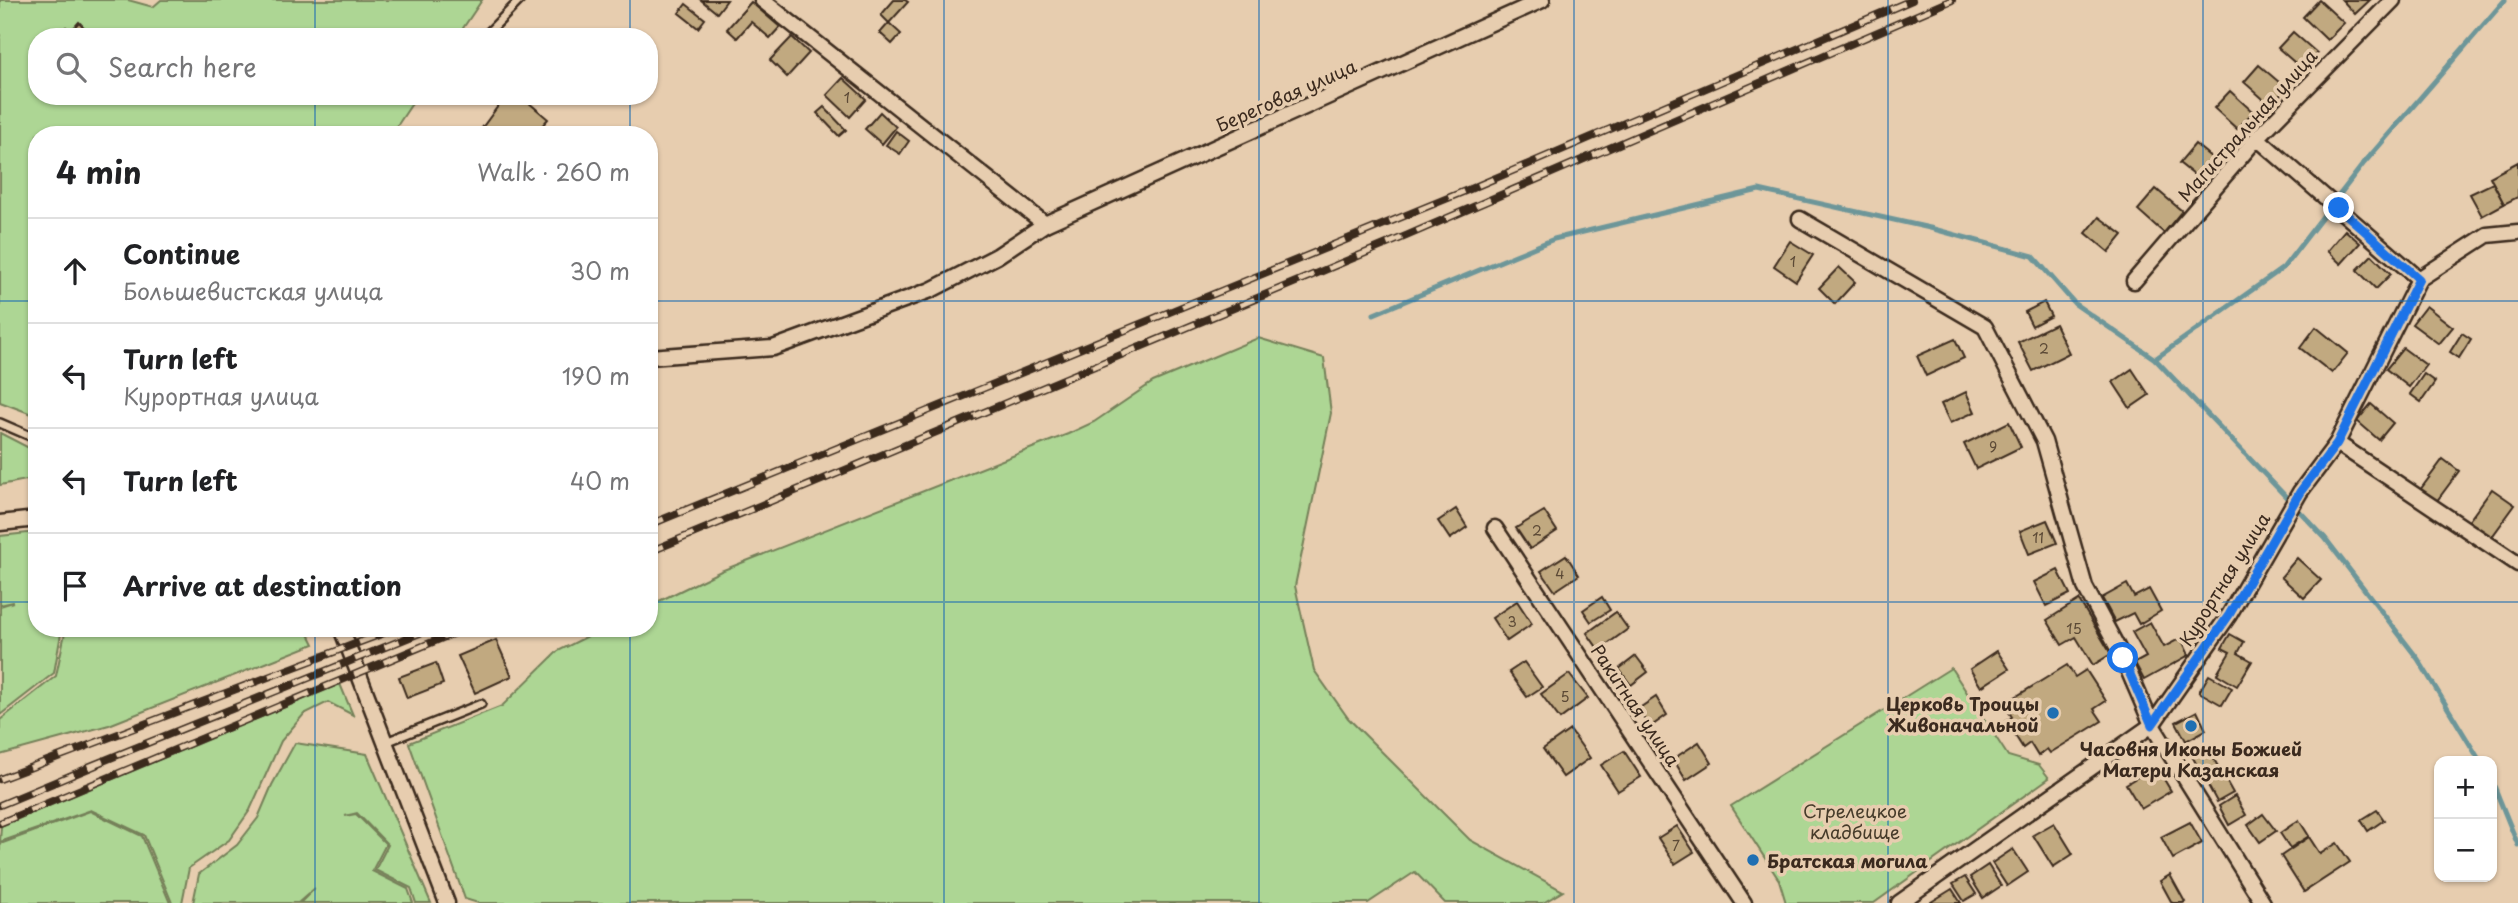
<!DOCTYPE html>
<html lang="en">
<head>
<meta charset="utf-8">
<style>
  :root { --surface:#fff; --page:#f2f2f2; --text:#202124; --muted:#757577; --line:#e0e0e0 }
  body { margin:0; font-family:"Playpen Sans",sans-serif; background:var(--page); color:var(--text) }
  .controls { position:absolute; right:21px; bottom:21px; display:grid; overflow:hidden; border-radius:14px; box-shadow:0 2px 5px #0004 }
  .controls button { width:63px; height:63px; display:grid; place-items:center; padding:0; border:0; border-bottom:2px solid var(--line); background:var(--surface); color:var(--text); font:35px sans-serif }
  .stop { position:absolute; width:21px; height:21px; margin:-16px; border:5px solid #1a73e8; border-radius:50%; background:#fff }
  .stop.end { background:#1a73e8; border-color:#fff; box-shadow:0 2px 7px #0008 }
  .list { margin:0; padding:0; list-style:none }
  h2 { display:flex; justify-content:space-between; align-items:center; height:91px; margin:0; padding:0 28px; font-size:30px }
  h2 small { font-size:23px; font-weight:400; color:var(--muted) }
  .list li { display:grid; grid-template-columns:46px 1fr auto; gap:21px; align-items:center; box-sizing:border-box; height:105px; padding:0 28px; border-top:2px solid var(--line) }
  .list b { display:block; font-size:26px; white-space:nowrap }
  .list p { margin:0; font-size:23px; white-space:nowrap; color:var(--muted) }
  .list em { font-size:23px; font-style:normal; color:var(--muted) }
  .icon { flex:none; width:38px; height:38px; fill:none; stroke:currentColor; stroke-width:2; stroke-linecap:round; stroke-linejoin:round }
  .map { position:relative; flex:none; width:2518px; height:903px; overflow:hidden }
  .search { position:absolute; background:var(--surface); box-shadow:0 2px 5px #0004; left:28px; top:28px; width:630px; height:77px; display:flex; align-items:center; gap:18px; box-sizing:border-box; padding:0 24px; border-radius:28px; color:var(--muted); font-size:26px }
  .panel { position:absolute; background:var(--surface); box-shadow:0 2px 5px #0004; left:28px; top:126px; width:630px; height:511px; border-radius:28px }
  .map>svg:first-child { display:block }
  .green { fill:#add694; stroke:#748059; stroke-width:2 }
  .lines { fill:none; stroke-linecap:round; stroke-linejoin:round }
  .stream { stroke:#6d9699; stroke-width:5 }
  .building { fill:#c1a980; stroke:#3b2a1e; stroke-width:2 }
  .service-casing { stroke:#3b2a1e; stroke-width:12 }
  .minor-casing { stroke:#3b2a1e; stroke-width:19 }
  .service { stroke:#e7cdaf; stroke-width:7 }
  .minor { stroke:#e7cdaf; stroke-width:14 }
  .rail-casing { stroke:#3b2a1e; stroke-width:8 }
  .rail { stroke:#e7cdaf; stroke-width:5; stroke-dasharray:16; stroke-linecap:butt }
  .route { stroke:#1a73e8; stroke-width:9 }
  .grid { fill:none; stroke:#1f6fb2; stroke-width:2; stroke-opacity:0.55 }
  .poi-dot { fill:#1f6fb2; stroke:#e7cdaf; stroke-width:2.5 }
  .labels { text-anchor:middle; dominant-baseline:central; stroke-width:7; stroke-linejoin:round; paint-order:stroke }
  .number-label { font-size:14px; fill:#5c4a36 }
  .street-label { font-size:18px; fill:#3b2a1e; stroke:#e7cdaf }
  .poi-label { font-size:18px; font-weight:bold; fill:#3b2a1e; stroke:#e7cdaf; text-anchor:end }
  .park-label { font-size:18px; fill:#463b2a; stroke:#e7cdaf }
</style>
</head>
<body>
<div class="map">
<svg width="2518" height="903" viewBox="0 0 2518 903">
  <rect width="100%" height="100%" fill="#e7cdaf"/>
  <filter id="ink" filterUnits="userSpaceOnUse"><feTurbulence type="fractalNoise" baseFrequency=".0143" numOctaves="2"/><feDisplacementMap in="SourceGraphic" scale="14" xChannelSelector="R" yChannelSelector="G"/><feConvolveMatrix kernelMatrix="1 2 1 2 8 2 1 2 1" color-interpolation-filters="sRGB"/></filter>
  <g filter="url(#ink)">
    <g class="green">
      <polygon points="0,0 128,0 153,7 161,0 482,0 457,37 37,37 37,96 417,96 391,135 37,135 37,416 0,402"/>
      <polygon points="1258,338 1324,358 1331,413 1295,586 1314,670 1348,718 1470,840 1563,891 1543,903 1445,903 1415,872 1368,903 478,903 465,899 409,743 502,706 558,651 604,628 649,628 649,606 721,571 1068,434 1094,422 1153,382"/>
      <polygon points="0,433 37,452 37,478 0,485"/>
      <polygon points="37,532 37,628 62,628 54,673 0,715 0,606 13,602 0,605 0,536"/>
      <polygon points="66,628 306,628 314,644 109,725 0,755 0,720 56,676"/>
      <polygon points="1951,668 2008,756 2039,765 2049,778 1874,903 1786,903 1779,880 1731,806"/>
      <polygon points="340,684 353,715 328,702 304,714 281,741 250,810 229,840 189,868 182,903 172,903 144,835 91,810 0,842 1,826"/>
      <polygon points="295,743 367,754 431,903 416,903 411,888 375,870 388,845 357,813 345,816 356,814 386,844 372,871 408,889 413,903 300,903 315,888 298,903 193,903 199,874 237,845 258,818 272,785"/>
      <polygon points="90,811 142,836 170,903 0,903 0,844"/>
    </g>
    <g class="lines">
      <g class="stream">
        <polyline points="1374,314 1554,239 1759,190 1930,228 2033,256 2075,304 2155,359 2325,538 2418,659 2480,761"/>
        <polyline points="2155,359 2283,268 2364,163 2505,0"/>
        <polyline points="2492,781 2518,845"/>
      </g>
    </g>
    <g class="building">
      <polygon points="701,0 727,0 717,13"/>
      <polygon points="894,0 905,0 908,2 889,23 881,15"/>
      <polygon points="2319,0 2344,23 2327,40 2303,17"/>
      <polygon points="2342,0 2370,0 2355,14"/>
      <polygon points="751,2 780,27 770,38 751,22 737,38 727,29"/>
      <polygon points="686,4 705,19 698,28 679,13"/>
      <polygon points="79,22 93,37 57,37 66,27 70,32"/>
      <polygon points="889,23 901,34 892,44 880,33"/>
      <polygon points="2293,32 2317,53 2302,69 2278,48"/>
      <polygon points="792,37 809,53 787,77 770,60"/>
      <polygon points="2259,65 2286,88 2271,106 2244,82"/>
      <polygon points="843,78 866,99 850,117 827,95"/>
      <polygon points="2230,91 2253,112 2237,129 2214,108"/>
      <polygon points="511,96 521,96 548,119 534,135 489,135 482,128 501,102 506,102"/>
      <polygon points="824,107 846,130 839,136 817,113"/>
      <polygon points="880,112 896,127 882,144 865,129"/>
      <polygon points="896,131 909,141 900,154 886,145"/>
      <polygon points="2195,144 2218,163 2203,182 2179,163"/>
      <polygon points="2518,162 2518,197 2504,204 2490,177"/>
      <polygon points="2493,183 2504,204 2482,216 2470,194"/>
      <polygon points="2156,189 2182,211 2164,233 2138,210"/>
      <polygon points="2099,217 2123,235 2109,252 2086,233"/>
      <polygon points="2345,230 2360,243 2341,264 2327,251"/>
      <polygon points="1790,241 1813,255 1796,281 1774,266"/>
      <polygon points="2372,255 2391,274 2376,289 2357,270"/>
      <polygon points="1839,267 1855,282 1835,304 1819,288"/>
      <polygon points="2044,302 2051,316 2032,326 2025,312"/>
      <polygon points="2426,306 2453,327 2439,344 2412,324"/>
      <polygon points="2055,324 2069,353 2033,371 2018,342"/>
      <polygon points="2316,327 2348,353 2332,373 2300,348"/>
      <polygon points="2462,333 2471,339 2459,358 2450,352"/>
      <polygon points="1955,339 1964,358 1926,376 1917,356"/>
      <polygon points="2403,348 2426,365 2409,387 2386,369"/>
      <polygon points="2132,369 2149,395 2130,408 2113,382"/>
      <polygon points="2424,374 2435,382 2421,402 2410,394"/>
      <polygon points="1966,392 1975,412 1950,423 1941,404"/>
      <polygon points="2371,404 2393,423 2379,440 2357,421"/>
      <polygon points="2009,422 2021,447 1976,469 1964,444"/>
      <polygon points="2443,459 2459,471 2436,502 2420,490"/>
      <polygon points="2492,489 2515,505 2491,538 2468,522"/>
      <polygon points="1456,509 1467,527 1450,539 1438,521"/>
      <polygon points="1544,511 1557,531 1530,549 1516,528"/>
      <polygon points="2047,520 2057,543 2029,554 2020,531"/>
      <polygon points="1566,555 1579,575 1555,591 1541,571"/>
      <polygon points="2297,558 2321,580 2304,598 2281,577"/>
      <polygon points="2058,570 2070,594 2046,606 2034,582"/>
      <polygon points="2127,584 2134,597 2149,589 2161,611 2139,624 2133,613 2115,622 2102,598"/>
      <polygon points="1602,597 1610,610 1591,622 1583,610"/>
      <polygon points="2079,600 2111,654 2093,665 2076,637 2062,645 2047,620"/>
      <polygon points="1517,601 1532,624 1507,641 1492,618"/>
      <polygon points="1616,612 1628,629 1599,650 1587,633"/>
      <polygon points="2150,622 2164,647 2181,638 2189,655 2144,680 2135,663 2146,657 2132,632"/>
      <polygon points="2230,634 2244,642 2238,653 2252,661 2237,686 2217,674 2230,652 2222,648"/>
      <polygon points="496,640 512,676 475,693 458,656"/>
      <polygon points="1997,651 2009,669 1981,687 1970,669"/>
      <polygon points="1636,656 1648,672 1631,685 1619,669"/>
      <polygon points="1524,662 1542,687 1527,697 1509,672"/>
      <polygon points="436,663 443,684 407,698 399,677"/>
      <polygon points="2067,665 2075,677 2086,670 2106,701 2094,709 2102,721 2050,753 2047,749 2038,756 2030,743 2023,748 2006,721 2012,717 2006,707 2014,702 2012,699"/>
      <polygon points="1569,674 1588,698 1560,719 1541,694"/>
      <polygon points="2209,675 2232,688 2222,705 2199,692"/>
      <polygon points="1656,697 1667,715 1650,727 1638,709"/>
      <polygon points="2197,711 2206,730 2186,741 2176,722"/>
      <polygon points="1570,730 1590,758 1563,777 1543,749"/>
      <polygon points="1699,742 1712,763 1686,780 1673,759"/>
      <polygon points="2207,747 2233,793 2217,802 2192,756"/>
      <polygon points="1624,751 1641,777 1618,791 1601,765"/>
      <polygon points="2156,766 2171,791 2141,809 2126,784"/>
      <polygon points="2235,796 2246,815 2229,825 2219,806"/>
      <polygon points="2377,810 2384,820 2368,831 2361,820"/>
      <polygon points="2263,814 2276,831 2260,842 2248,825"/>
      <polygon points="2299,820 2309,836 2290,848 2280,833"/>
      <polygon points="2190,822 2202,843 2173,859 2161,837"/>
      <polygon points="2054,823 2073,854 2053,867 2033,835"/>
      <polygon points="1677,826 1694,852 1675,864 1658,838"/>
      <polygon points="2309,837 2320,854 2337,843 2350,862 2304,892 2281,856"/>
      <polygon points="2013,849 2028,872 2007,886 1992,863"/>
      <polygon points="1988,865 2001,886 1983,898 1970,877"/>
      <polygon points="2170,875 2185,902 2183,903 2172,903 2160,881"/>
      <polygon points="1965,877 1976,894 1964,901 1953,884"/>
      <polygon points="1952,889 1961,903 1931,903 1931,902"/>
    </g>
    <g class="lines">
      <defs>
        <g id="service">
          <polyline points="484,37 520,0"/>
          <polyline points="0,423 37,439"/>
          <polyline points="386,742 481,704"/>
        </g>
        <g id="minor">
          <polyline points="762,0 1045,224"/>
          <polyline points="2257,138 2419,279"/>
          <polyline points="1800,219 1985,327 2044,441 2085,587 2123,658 2152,725 2263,903"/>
          <polyline points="2134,281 2257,138 2393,0"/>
          <polyline points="649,357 773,348 931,290 997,256 1045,224 1542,0"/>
          <polyline points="2337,443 2518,564"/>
          <polyline points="0,523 37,519"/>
          <polyline points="1495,528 1744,903"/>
          <polyline points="341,628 447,903"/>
          <polyline points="1899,903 2152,725 2229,615 2300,492 2337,443 2419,279 2487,235 2518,232"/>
        </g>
      </defs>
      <use href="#service" class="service-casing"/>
      <use href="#minor" class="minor-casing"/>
      <use href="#service" class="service"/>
      <use href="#minor" class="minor"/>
      <defs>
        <g id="rail">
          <polyline points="649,525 1470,189 1912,0"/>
          <polyline points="649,552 1406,236 1952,0"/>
          <polyline points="88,767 432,628"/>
          <polyline points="0,779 397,628"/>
          <polyline points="0,805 96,765"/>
          <polyline points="0,823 466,628"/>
        </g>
      </defs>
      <use href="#rail" class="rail-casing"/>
      <use href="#rail" class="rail"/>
    </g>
  </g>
  <g class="lines" filter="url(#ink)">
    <polyline class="route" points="2123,658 2152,725 2229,615 2300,492 2337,443 2419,279 2339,208"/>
  </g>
  <path class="grid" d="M315 0V37M630 0V37M944 0V903M1259 0V903M1574 0V903M1888 0V903M2203 0V903M315 96V135M630 96V135M0 301H37M649 301H2518M0 602H37M649 602H2518M315 628V903M630 628V903"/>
  <g class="poi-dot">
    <circle cx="2053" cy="713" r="7"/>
    <circle cx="2191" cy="726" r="7"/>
    <circle cx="1753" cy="860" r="7"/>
  </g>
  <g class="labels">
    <g class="number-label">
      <text x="847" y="97">1</text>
      <text x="1793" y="261">1</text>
      <text x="2044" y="348">2</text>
      <text x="1993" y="446">9</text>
      <text x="1537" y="530">2</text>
      <text x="2038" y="537">11</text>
      <text x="1560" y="573">4</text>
      <text x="1512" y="621">3</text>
      <text x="2074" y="628">15</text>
      <text x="1565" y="696">5</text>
      <text x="1676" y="845">7</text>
    </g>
    <g class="street-label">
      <text transform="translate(1286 95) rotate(-24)">Береговая улица</text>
      <text transform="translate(2247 125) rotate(-48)">Магистральная улица</text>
      <text transform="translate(2224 579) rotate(-58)">Курортная улица</text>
      <text transform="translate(1636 705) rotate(56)">Ракитная улица</text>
    </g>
    <g class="poi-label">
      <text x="2039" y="703">Церковь Троицы<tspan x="2039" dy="21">Живоначальной</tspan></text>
      <text x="2191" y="748" text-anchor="middle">Часовня Иконы Божией<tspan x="2191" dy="21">Матери Казанская</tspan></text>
      <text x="1767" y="860" text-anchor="start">Братская могила</text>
    </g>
    <g class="park-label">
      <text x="1855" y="810">Стрелецкое<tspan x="1855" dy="21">кладбище</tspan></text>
    </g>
  </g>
</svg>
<div class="controls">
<button>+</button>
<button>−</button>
</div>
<div class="stop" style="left:2123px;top:658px"></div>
<div class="stop end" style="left:2339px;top:208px"></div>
<div class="search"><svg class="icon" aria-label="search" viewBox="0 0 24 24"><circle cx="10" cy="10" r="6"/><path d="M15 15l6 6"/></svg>Search here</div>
<section class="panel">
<h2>4 min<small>Walk · 260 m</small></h2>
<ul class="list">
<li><svg class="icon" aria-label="ahead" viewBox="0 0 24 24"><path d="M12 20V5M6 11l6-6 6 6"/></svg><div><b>Continue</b><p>Большевистская улица</p></div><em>30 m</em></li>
<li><svg class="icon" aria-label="left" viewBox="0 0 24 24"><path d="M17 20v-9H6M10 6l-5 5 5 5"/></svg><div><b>Turn left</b><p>Курортная улица</p></div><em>190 m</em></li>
<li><svg class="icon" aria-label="left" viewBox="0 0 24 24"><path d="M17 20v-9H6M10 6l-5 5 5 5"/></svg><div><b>Turn left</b></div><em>40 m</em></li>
<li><svg class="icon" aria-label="arrive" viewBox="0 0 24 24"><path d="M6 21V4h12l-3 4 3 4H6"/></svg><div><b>Arrive at destination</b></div></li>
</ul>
</section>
</div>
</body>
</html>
